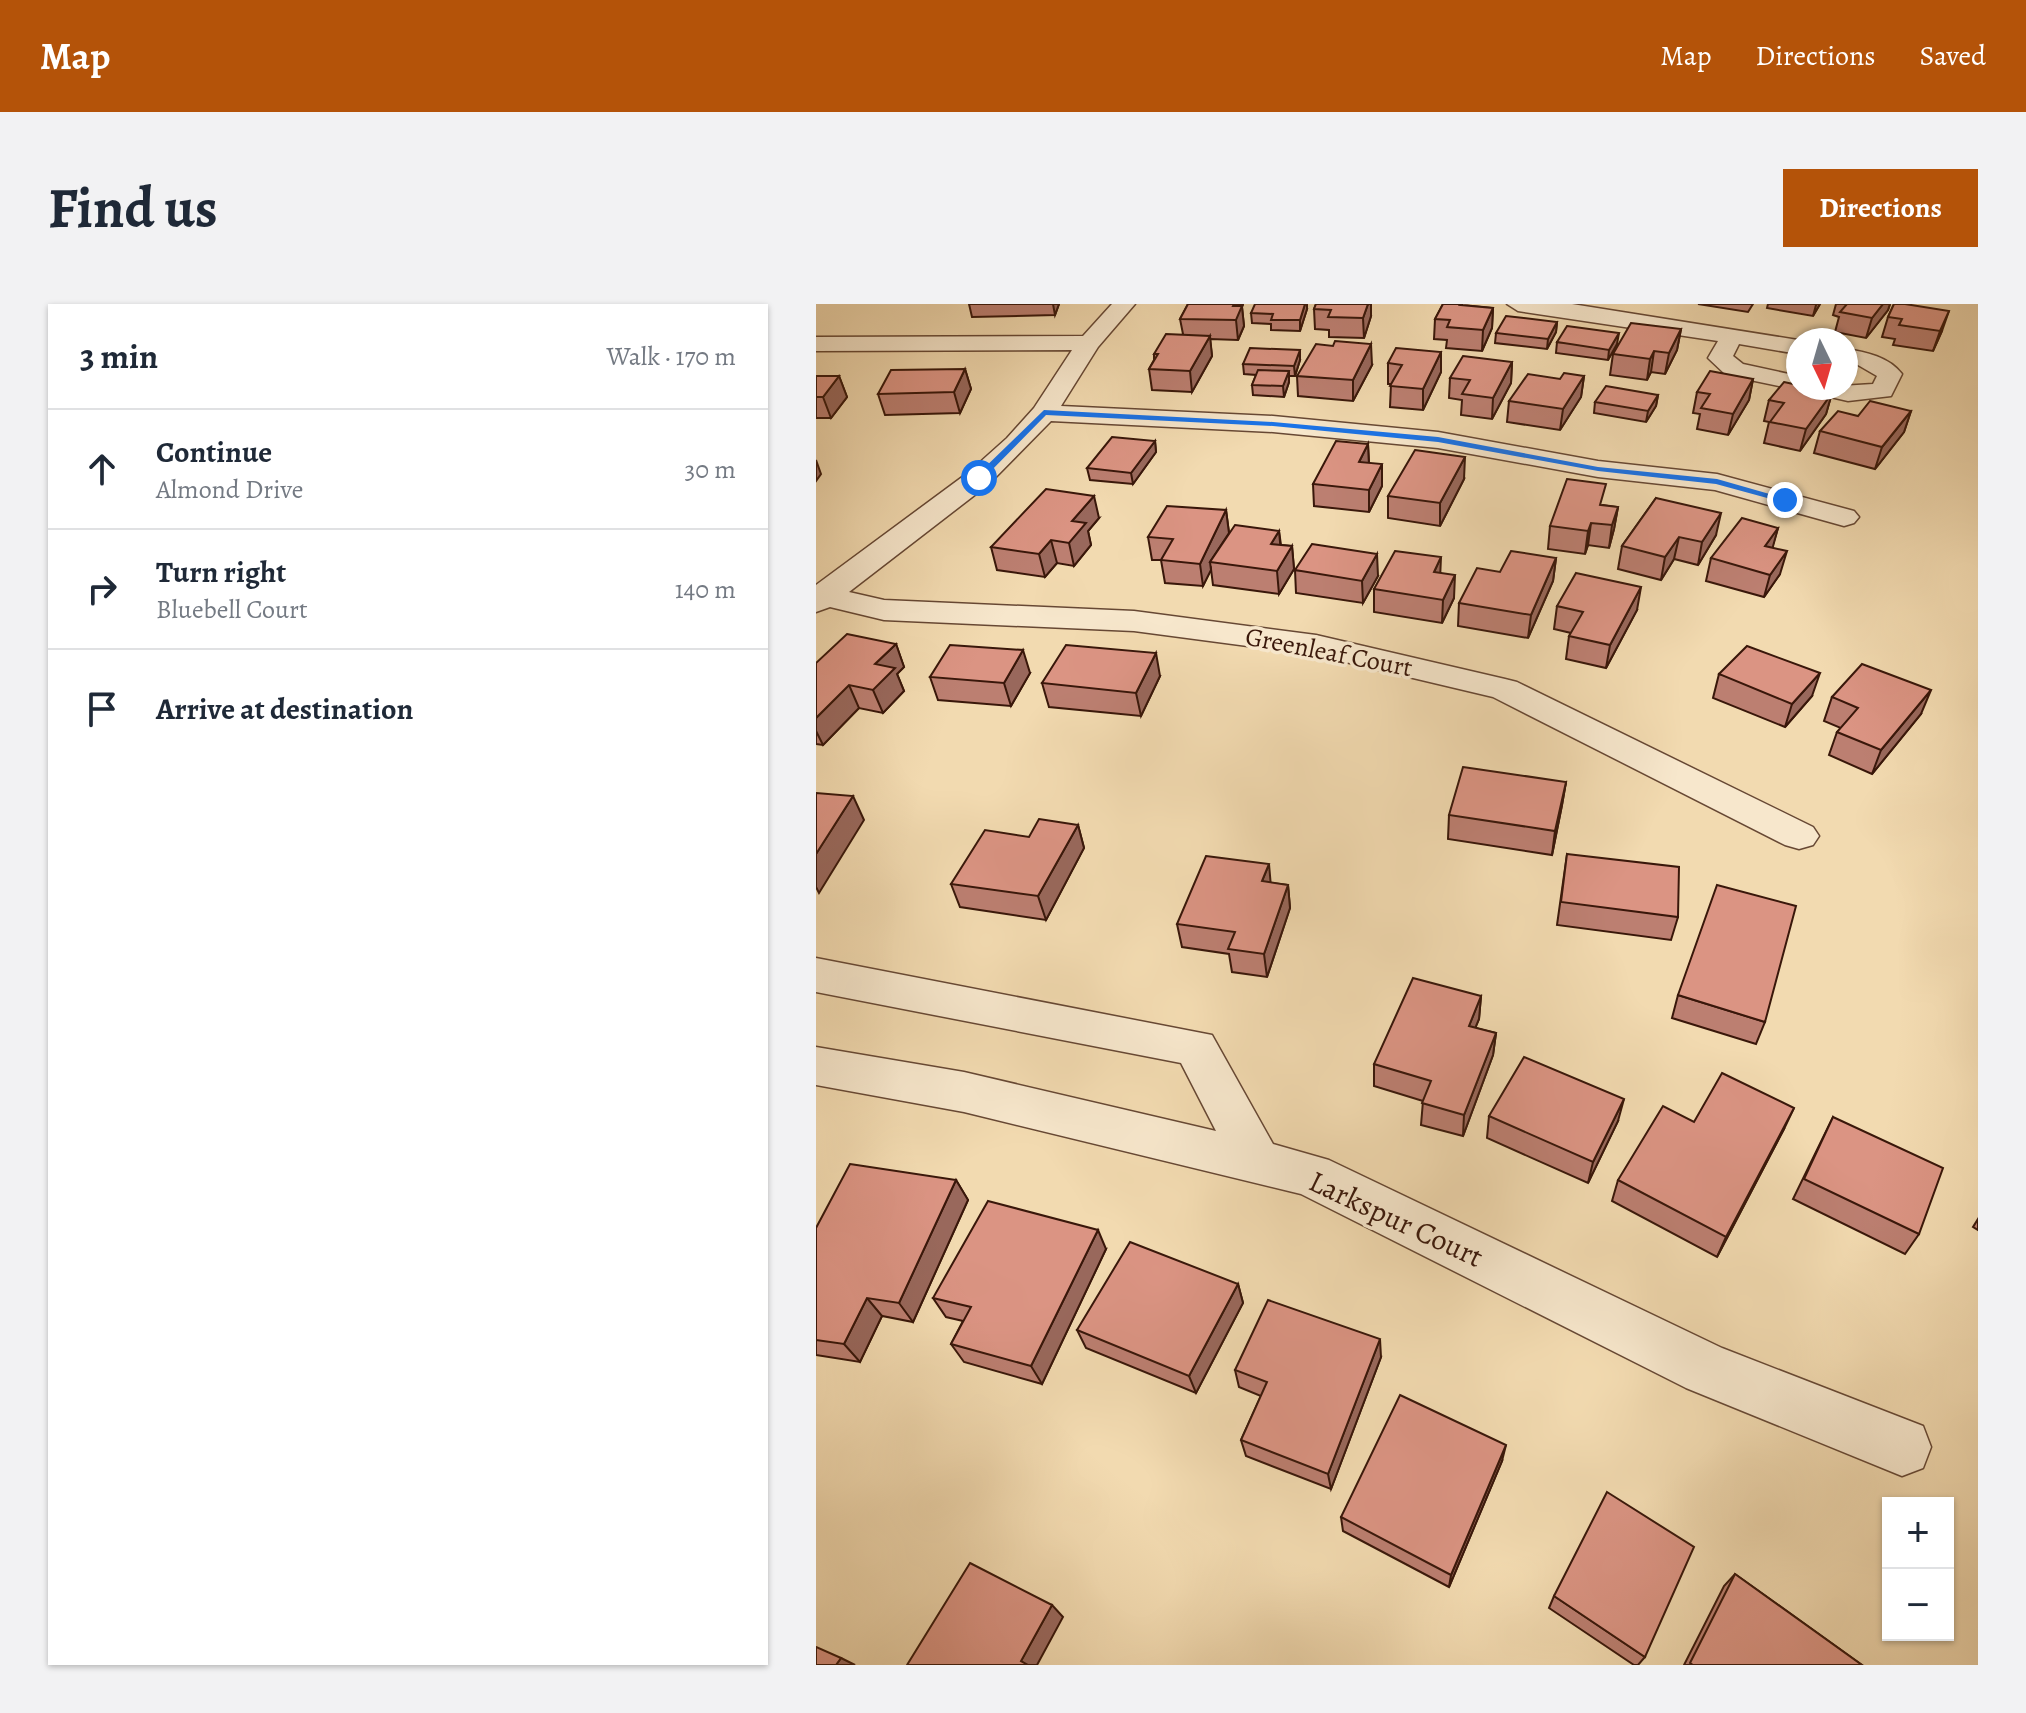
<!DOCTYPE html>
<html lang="en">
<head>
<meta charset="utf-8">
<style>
  :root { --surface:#fff; --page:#f2f2f3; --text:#1f2937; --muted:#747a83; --line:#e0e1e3; --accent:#b45309 }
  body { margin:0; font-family:Alegreya,serif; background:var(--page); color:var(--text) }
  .controls { position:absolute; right:24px; bottom:24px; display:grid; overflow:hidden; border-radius:0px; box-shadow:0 2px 6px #0004 }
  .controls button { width:72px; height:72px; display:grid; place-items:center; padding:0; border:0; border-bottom:2px solid var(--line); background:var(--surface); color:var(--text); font:40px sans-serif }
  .compass { position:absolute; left:970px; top:24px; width:72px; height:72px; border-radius:50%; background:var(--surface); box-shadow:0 2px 6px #0004; rotate:175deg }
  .stop { position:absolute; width:24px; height:24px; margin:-18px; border:6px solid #1a73e8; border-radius:50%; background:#fff }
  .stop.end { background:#1a73e8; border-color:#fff; box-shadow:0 2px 8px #0008 }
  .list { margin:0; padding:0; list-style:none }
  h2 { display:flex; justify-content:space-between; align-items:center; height:104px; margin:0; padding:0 32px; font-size:34px }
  h2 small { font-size:26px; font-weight:400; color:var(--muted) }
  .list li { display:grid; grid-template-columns:52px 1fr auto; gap:24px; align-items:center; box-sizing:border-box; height:120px; padding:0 32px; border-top:2px solid var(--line) }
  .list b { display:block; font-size:30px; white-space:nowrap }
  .list p { margin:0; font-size:26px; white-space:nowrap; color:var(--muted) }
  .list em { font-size:26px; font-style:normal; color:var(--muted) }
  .icon { flex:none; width:44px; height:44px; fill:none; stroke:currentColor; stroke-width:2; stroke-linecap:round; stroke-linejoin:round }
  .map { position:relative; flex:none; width:1162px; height:1361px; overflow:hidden; border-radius:0px }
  header { display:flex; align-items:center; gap:48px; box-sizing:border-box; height:112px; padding:0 40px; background:var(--accent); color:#fff }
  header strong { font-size:38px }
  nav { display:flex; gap:44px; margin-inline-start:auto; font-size:28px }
  .intro { display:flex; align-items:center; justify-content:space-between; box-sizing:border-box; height:192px; padding:0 48px }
  h1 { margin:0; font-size:56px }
  .button { padding:20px 36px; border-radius:0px; background:var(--accent); color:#fff; font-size:28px; font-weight:700 }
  main { display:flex; gap:48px; padding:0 48px }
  aside { flex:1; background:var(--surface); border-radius:0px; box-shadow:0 2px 6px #0004 }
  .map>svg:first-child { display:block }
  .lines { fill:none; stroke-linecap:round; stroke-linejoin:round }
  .minor-casing { stroke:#674834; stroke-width:3 }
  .minor { fill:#f7e7cc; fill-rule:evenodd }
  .wall { fill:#bc7f71; stroke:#39170a; stroke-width:2 }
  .shaded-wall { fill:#99685c; stroke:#39170a; stroke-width:2 }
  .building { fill:#db9483; stroke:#39170a; stroke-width:2 }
  .route { fill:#1a73e8 }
  .labels { text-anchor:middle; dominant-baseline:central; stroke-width:7; stroke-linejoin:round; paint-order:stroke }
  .far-street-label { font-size:26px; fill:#39170a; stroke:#f7e7cc }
  .street-label { font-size:30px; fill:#39170a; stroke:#f7e7cc }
</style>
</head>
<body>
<header>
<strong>Map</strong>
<nav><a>Map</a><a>Directions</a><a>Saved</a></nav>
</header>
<div class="intro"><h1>Find us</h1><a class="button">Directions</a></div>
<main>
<aside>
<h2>3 min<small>Walk · 170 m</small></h2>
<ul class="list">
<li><svg class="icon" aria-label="ahead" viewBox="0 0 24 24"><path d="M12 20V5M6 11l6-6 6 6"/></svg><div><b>Continue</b><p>Almond Drive</p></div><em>30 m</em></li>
<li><svg class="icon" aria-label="right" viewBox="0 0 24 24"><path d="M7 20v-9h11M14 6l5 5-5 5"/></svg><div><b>Turn right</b><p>Bluebell Court</p></div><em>140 m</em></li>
<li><svg class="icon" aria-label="arrive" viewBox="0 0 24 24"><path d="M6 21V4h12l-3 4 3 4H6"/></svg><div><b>Arrive at destination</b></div></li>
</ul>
</aside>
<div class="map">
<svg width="1162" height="1361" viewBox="0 0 1162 1361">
  <rect width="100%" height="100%" fill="#f2dab0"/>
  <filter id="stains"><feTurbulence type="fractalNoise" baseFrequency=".0025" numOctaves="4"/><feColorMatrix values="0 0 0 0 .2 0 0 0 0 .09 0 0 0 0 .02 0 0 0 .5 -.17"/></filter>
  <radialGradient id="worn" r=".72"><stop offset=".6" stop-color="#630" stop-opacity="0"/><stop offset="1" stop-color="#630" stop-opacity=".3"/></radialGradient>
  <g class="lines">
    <defs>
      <g id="minor">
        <polygon points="296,0 319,0 282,43 245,102 457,112 622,128 782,157 901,170 1038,207 1043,213 1038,219 1028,222 899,186 782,173 622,144 457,128 235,117 173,180 33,288 68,296 318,307 500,331 689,375 701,378 997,523 1003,532 997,541 983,545 969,541 677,393 500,351 318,327 68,316 14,303 0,308 0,281 153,168 191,134 218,104 256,46 0,47 0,33 267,32"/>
        <polygon points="691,0 756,0 982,36 982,50 923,40 917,52 927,60 982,72 982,84 991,84 982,86 910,71 892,54 902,37 702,7"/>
        <path d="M1030 45C1050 48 1073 53 1086 70L1075 92 1032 97 997 89 993 84 1057 80 1061 72 1042 61 1030 59Z"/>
        <polygon points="0,654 396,731 457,840 513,856 906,1044 1107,1122 1115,1143 1107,1164 1086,1172 870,1084 485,890 148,808 0,781 0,743 148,768 400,827 365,759 0,688"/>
      </g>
    </defs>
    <use href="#minor" class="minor-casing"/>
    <use href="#minor" class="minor"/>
  </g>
  <g class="wall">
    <polygon points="153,0 243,0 239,11 156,13"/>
    <polygon points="372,0 427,0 426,3 428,22 422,36 394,35 396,52 376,88 336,86 333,65 338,56 338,50 367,30 364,15"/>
    <polygon points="500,0 555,12 548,34 513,33 513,26 499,25 498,5"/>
    <polygon points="627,0 646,0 646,1 677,4 676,24 666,47 630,44 631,36 618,35 619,15"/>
    <polygon points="882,0 937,0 932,8"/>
    <polygon points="952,0 1004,0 997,12 951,4"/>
    <polygon points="1020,0 1074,0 1072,6 1050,34 1019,28 1023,13 1017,11"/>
    <polygon points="1078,0 1126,27 1117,47 1077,41 1079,35 1066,33 1072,13"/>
    <polygon points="491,5 484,27 455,26 455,20 436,19 435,9"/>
    <polygon points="741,18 740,28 731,45 679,39 680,29"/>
    <polygon points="865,25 861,46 849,70 835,68 831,76 794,71 797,50"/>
    <polygon points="741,38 801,40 792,56 740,49"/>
    <polygon points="625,48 625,68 607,106 574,103 575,80 572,80 572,59"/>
    <polygon points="484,56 479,72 473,72 473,78 468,93 437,91 436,81 440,71 428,70 427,60"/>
    <polygon points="696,58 695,79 676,115 645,111 646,96 633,94 634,74"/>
    <polygon points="556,61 537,97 482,92 481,72"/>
    <polygon points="149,65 155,85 144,109 69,111 62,90"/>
    <polygon points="0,72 23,72 31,93 15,114 0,114"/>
    <polygon points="768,72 765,93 744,126 691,118 693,97 744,75"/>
    <polygon points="937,75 933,96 912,131 881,125 884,110 877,109 881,88"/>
    <polygon points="1016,89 1010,110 984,147 948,139 953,118 948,117 953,96"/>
    <polygon points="842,91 840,102 830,118 778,109 779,98"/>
    <polygon points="1095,107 1088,128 1059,165 998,149 1004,127 1042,112"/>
    <polygon points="339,137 340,148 317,180 274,176 271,164"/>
    <polygon points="552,140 553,159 566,182 553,208 498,202 497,180"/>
    <polygon points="648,175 624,222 572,214 572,192"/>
    <polygon points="840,194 900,231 882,261 858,255 845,276 802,265 806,242"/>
    <polygon points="787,201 802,203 798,225 793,244 772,241 769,250 732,245 734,222"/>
    <polygon points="410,206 413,229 463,227 465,241 476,242 478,265 463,290 397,281 395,265 387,282 349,279 345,256 336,256 332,233"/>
    <polygon points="283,214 272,227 275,241 258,262 241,259 229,273 181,266 175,243"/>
    <polygon points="962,224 956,244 964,270 948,293 890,277 895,254"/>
    <polygon points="740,254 737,277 712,334 642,322 643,299 684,268"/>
    <polygon points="479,266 562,272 547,299 480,289"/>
    <polygon points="624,269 638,294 626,319 558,308 558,285"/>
    <polygon points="741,302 821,306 790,364 750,355 753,332 755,329 738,325"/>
    <polygon points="80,340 88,363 81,370 88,387 67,409 43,404 7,441 0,440 0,359"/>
    <polygon points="214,369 195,402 122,396 114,373"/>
    <polygon points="903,370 996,392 969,423 897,394"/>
    <polygon points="344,372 325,412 233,403 226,379"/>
    <polygon points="1016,393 1105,410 1056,470 1013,451 1021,428 1025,424 1008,417"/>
    <polygon points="750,478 746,501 736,551 632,535 633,511"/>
    <polygon points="262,521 268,544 230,616 144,603 135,580 213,533"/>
    <polygon points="751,550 862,613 855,636 741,621"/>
    <polygon points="455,579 472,581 474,604 451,673 416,668 413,650 366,643 361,620"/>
    <polygon points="862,691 949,718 940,740 856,714"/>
    <polygon points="665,692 663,715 659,724 680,729 677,751 647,832 605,821 607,797 558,782 558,760"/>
    <polygon points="673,812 802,817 772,879 671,834"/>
    <polygon points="1017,813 1103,930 1089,950 977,895"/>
    <polygon points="878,818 968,825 901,953 796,897 802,876"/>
    <polygon points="140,876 152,896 97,1018 66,1012 44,1058 0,1051 0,924"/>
    <polygon points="1162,915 1162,926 1157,923"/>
    <polygon points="290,945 226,1080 148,1058 135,1040 147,1017 130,1013 117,994"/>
    <polygon points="422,980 427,999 380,1089 270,1044 261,1026"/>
    <polygon points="565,1053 515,1185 430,1152 425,1136 445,1092 423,1083 419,1066"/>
    <polygon points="686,1157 633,1283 527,1227 525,1213"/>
    <polygon points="919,1270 1046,1361 868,1361 908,1282"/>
    <polygon points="738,1292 829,1353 822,1361 818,1361 733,1304"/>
  </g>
  <g class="shaded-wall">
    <polygon points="237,0 243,0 239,11"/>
    <polygon points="418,0 427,0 426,3 428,22 422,36 420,16 418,16"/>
    <polygon points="489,0 491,0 491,5 484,27 484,16"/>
    <polygon points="552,0 555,0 555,12 548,34 547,14"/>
    <polygon points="1000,0 1004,0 997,12 1000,1"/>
    <polygon points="1067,0 1074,0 1072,6 1050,34 1056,14"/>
    <polygon points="677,4 676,24 666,47 667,26"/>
    <polygon points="1133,7 1126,27 1117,47 1124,27"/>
    <polygon points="741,18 740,28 731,45 732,35"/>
    <polygon points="865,25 861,46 849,70 853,49"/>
    <polygon points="803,29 801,40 792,56 793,46"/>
    <polygon points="394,32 396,52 376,88 374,67"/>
    <polygon points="555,40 556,61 537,97 537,76"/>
    <polygon points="484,46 484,56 479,72 478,62"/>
    <polygon points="838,47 835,68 831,76 834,55"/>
    <polygon points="625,48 625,68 607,106 607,85"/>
    <polygon points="696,58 695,79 676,115 677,94"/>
    <polygon points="149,65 155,85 144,109 138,88"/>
    <polygon points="473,67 473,78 468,93 467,82"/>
    <polygon points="23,72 31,93 15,114 7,93"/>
    <polygon points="768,72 765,93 744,126 747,105"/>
    <polygon points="937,75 933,96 912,131 917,110"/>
    <polygon points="1016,89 1010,110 984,147 990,125"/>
    <polygon points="842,91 840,102 830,118 832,107"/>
    <polygon points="1095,107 1088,128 1059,165 1066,143"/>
    <polygon points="339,137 340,148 317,180 315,169"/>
    <polygon points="552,140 553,162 543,158"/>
    <polygon points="649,153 648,175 624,222 624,199"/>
    <polygon points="0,156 5,170 0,177"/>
    <polygon points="566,160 566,182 553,208 553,186"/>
    <polygon points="278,192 283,214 272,227 275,241 258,262 253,239 256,217"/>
    <polygon points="802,203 798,225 793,244 796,221"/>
    <polygon points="410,206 413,229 394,258 395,266 387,282 384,260"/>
    <polygon points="905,209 900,231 882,261 886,238"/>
    <polygon points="775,219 772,241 769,250 772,227"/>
    <polygon points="962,224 956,246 949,242"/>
    <polygon points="463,227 465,249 455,240"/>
    <polygon points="863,233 858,255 845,276 849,253"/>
    <polygon points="235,236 241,259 229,273 223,250"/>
    <polygon points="476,242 478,265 463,290 461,267"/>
    <polygon points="971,247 964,270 948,293 954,271"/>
    <polygon points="561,250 562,272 547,299 546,277"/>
    <polygon points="625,253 624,276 618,268"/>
    <polygon points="740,254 737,277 712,334 715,311"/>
    <polygon points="639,271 638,294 626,319 627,296"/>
    <polygon points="825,283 821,306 790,364 794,341"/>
    <polygon points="80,340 88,363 81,370 88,387 67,409 57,386 59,360"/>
    <polygon points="207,346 214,369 195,402 188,379"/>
    <polygon points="340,349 344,372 325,412 320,389"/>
    <polygon points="1004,369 996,392 969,423 976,400"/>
    <polygon points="33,381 43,404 7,441 0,427 0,414"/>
    <polygon points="1115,386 1105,410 1056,470 1065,446"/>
    <polygon points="750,478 746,501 736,551 739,527"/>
    <polygon points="37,492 48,516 3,589 0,583 0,550"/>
    <polygon points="262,521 268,544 230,616 222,592"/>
    <polygon points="453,560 455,583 446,577"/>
    <polygon points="472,581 474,604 451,673 448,650"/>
    <polygon points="665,692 663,715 651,744 653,722"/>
    <polygon points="680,729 677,751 647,832 648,811"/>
    <polygon points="808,795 802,817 772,879 777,858"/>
    <polygon points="978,804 968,825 901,953 910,933"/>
    <polygon points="140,876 152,896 97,1018 83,999"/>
    <polygon points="282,926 290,945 226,1080 215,1062"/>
    <polygon points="422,980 427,999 380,1089 373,1072"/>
    <polygon points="51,994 66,1012 44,1058 28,1040"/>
    <polygon points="564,1035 565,1053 515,1185 512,1170"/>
    <polygon points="690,1141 686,1157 633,1283 635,1271"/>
    <polygon points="236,1301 247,1313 221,1361 210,1361 205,1357"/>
    <polygon points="25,1354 39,1361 20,1361"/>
  </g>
  <g class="building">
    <polygon points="372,0 418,0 417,2 426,2 420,16 364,15"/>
    <polygon points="439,0 489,0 484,16 455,16 457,10 435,9"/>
    <polygon points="500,0 552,0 547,14 512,13 515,6 498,5"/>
    <polygon points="627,0 645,0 644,1 677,4 667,26 631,23 634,16 619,15"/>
    <polygon points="1031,0 1067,0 1056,14 1024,8"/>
    <polygon points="1078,0 1089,0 1133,7 1124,27 1083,21 1086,15 1072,13"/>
    <polygon points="690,12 741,18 732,35 680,29"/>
    <polygon points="815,19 865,25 853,49 838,47 834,55 797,50"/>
    <polygon points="751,22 803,29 793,46 741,38"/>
    <polygon points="350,30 394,32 374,67 333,65 342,50 338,50"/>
    <polygon points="519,37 555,40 537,76 481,72 500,40 517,42"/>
    <polygon points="434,44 484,46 478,62 427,60"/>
    <polygon points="580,44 625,48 607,85 574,82 586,61 572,59"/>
    <polygon points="647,52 696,58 677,94 646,90 654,76 634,74"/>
    <polygon points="149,65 138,88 62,90 75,66"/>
    <polygon points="442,66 473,67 467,82 436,81"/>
    <polygon points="894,67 937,75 917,110 885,104 894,90 881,88"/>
    <polygon points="748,69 768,72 747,105 693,97 712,70 744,75"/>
    <polygon points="0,72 23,72 7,93 0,93"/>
    <polygon points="968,78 982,81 982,84 995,84 1016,89 990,125 954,118 968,99 953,96"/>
    <polygon points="790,82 842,91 832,107 779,98"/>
    <polygon points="1054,97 1095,107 1066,143 1004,127 1022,107 1042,112"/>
    <polygon points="296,133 339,137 315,169 271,164"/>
    <polygon points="520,137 552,140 543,158 566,160 553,186 497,180"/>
    <polygon points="599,146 649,153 624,199 572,192"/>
    <polygon points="751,175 790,180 784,201 802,203 796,221 775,219 772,227 734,222"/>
    <polygon points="230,185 278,192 256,217 270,219 253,239 235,236 223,250 175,243"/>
    <polygon points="840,194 905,209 886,238 863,233 849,253 806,242"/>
    <polygon points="351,202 410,206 384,260 345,256 357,235 332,233"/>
    <polygon points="926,214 962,224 949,242 971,247 954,271 895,254"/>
    <polygon points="419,221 463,227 455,240 476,242 461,267 394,258"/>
    <polygon points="496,240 561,250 546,277 479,266"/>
    <polygon points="579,247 625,253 618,268 639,271 627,296 558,285"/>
    <polygon points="695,247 740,254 715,311 643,299 661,264 684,268"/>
    <polygon points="760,269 825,283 794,341 753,332 767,308 741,302"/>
    <polygon points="31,330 80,340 59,360 79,364 57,386 33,381 0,414 0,359"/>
    <polygon points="134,341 207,346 188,379 114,373"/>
    <polygon points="250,341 340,349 320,389 226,379"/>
    <polygon points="931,342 1004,369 976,400 903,370"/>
    <polygon points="1046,360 1115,386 1065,446 1021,428 1042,404 1016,393"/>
    <polygon points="647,463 750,478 739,527 633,511"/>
    <polygon points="0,489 37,492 0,550"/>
    <polygon points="223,515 262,521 222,592 135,580 169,526 213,533"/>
    <polygon points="751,550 863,563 862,613 745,598"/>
    <polygon points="390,552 453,560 446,577 472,581 448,650 412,645 419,628 361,620"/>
    <polygon points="901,581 980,602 949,718 862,691"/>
    <polygon points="597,674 665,692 653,722 680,729 648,811 606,799 615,777 558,760"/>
    <polygon points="708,753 808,795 777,858 673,812"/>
    <polygon points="906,769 978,804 910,933 802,876 847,802 878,818"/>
    <polygon points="1017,813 1127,864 1103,930 988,875"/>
    <polygon points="34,860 140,876 83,999 51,994 28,1040 0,1036 0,924"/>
    <polygon points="172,897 282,926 215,1062 135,1040 155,1003 117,994"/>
    <polygon points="314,938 422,980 373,1072 261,1026"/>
    <polygon points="452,996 564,1035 512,1170 425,1136 451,1078 419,1066"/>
    <polygon points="584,1091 690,1141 635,1271 525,1213"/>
    <polygon points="791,1188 878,1243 829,1353 738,1292"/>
    <polygon points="154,1259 236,1301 205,1357 212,1361 91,1361"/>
    <polygon points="919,1270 1046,1361 877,1361 874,1359"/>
    <polygon points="0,1343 25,1354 20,1361 0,1361"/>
  </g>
  <polygon class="route" points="228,106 457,118 622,133 782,163 901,175 974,196 969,199 900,180 782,167 622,138 457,122 230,111 166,176 160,176 160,172"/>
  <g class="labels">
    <g class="far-street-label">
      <text transform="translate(513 348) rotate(11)">Greenleaf Court</text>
    </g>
    <g class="street-label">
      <text transform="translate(580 915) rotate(25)">Larkspur Court</text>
    </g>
  </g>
  <rect width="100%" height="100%" filter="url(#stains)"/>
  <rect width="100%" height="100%" fill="url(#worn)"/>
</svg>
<div class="controls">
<button>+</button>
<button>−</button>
</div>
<svg class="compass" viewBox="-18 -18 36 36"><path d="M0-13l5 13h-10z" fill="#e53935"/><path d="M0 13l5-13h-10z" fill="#747a83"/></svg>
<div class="stop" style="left:163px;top:174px"></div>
<div class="stop end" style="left:969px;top:196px"></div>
</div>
</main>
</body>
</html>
